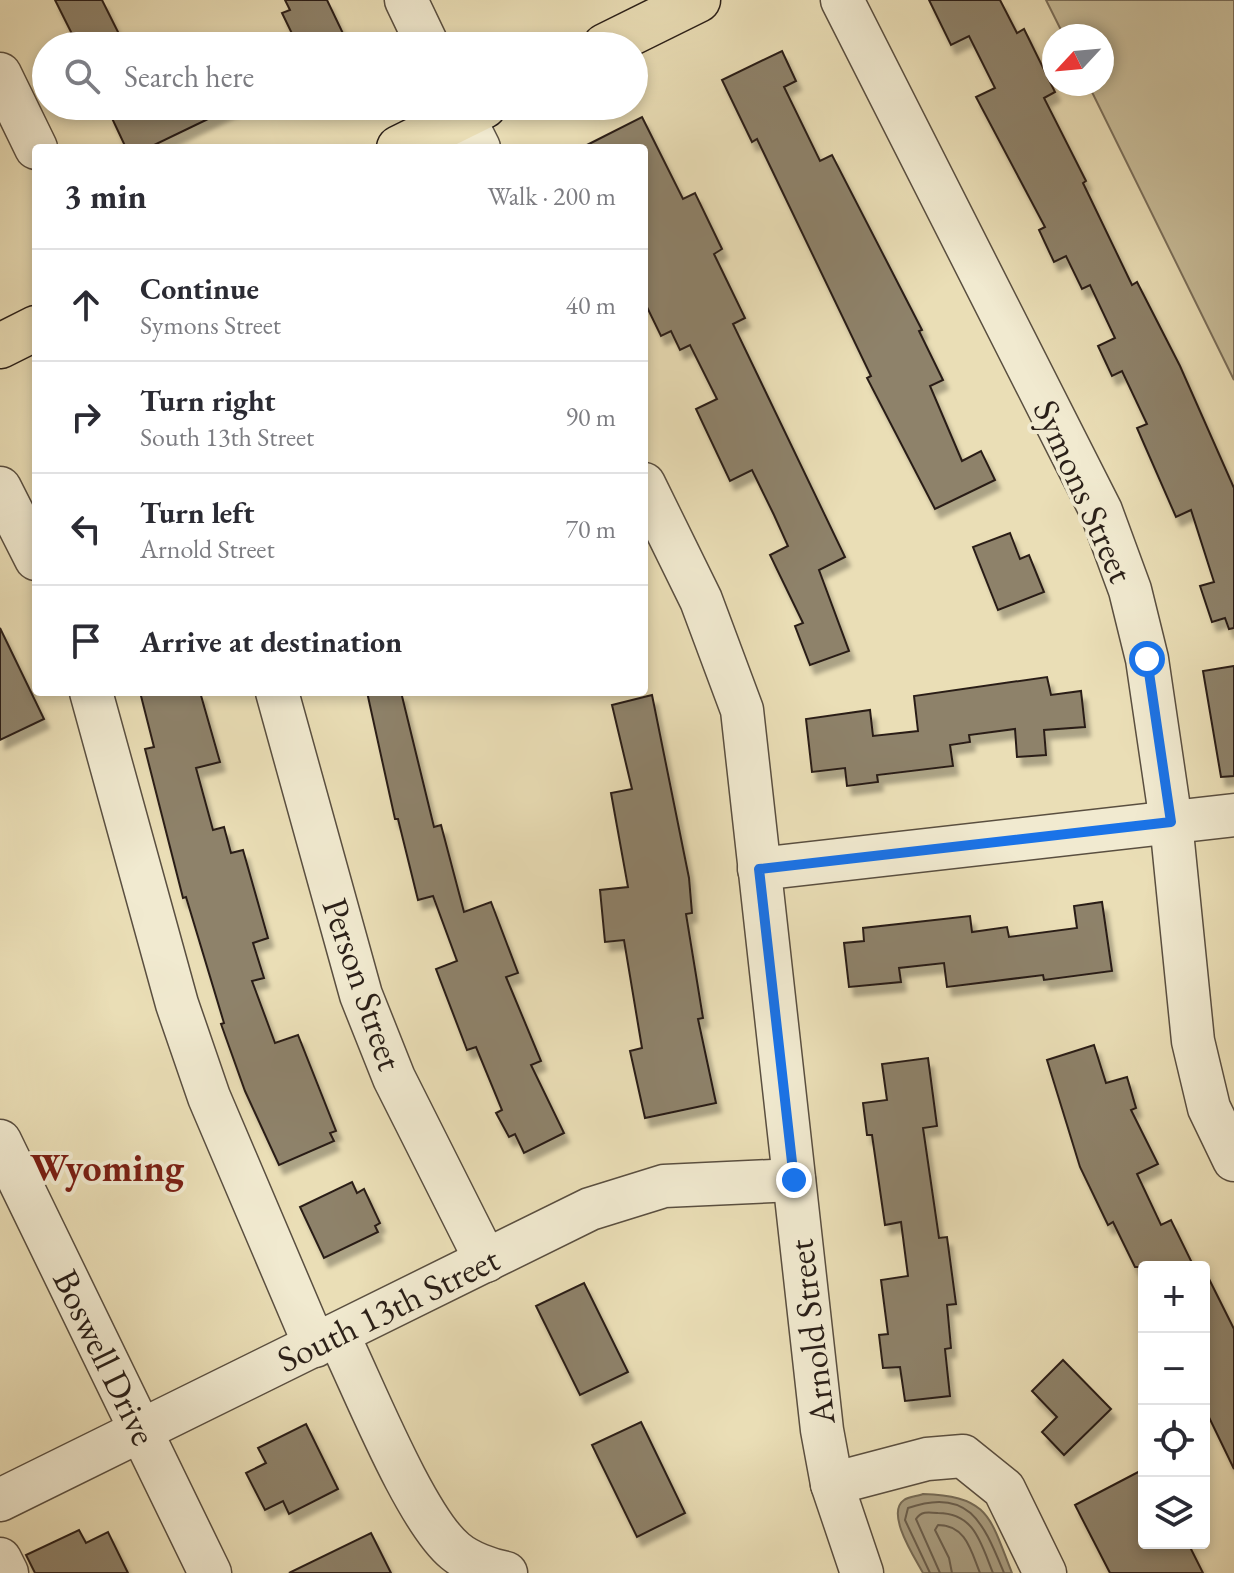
<!DOCTYPE html>
<html lang="en">
<head>
<meta charset="utf-8">
<style>
  :root { --surface:#fff; --page:#f7f7f7; --text:#2b2b33; --muted:#7c7c81; --line:#e1e1e2 }
  body { margin:0; font-family:"EB Garamond",serif; background:var(--page); color:var(--text) }
  .controls { position:absolute; right:24px; bottom:24px; display:grid; overflow:hidden; border-radius:8px; box-shadow:0 4px 12px #0003 }
  .controls button { width:72px; height:72px; display:grid; place-items:center; padding:0; border:0; border-bottom:2px solid var(--line); background:var(--surface); color:var(--text); font:40px sans-serif }
  .compass { position:absolute; left:1042px; top:24px; width:72px; height:72px; border-radius:50%; background:var(--surface); box-shadow:0 4px 12px #0003; rotate:244deg }
  .stop { position:absolute; width:24px; height:24px; margin:-18px; border:6px solid #1a73e8; border-radius:50%; background:#fff }
  .stop.end { background:#1a73e8; border-color:#fff; box-shadow:0 2px 8px #0008 }
  .list { margin:0; padding:0; list-style:none }
  h2 { display:flex; justify-content:space-between; align-items:center; height:104px; margin:0; padding:0 32px; font-size:34px }
  h2 small { font-size:26px; font-weight:400; color:var(--muted) }
  .list li { display:grid; grid-template-columns:52px 1fr auto; gap:24px; align-items:center; box-sizing:border-box; height:112px; padding:0 32px; border-top:2px solid var(--line) }
  .list b { display:block; font-size:30px; white-space:nowrap }
  .list p { margin:0; font-size:26px; white-space:nowrap; color:var(--muted) }
  .list em { font-size:26px; font-style:normal; color:var(--muted) }
  .icon { flex:none; width:44px; height:44px; fill:none; stroke:currentColor; stroke-width:2; stroke-linecap:round; stroke-linejoin:round }
  .map { position:relative; flex:none; width:1234px; height:1573px; overflow:hidden }
  .search { position:absolute; background:var(--surface); box-shadow:0 4px 12px #0003; left:32px; top:32px; width:616px; height:88px; display:flex; align-items:center; gap:20px; box-sizing:border-box; padding:0 28px; border-radius:44px; color:var(--muted); font-size:30px }
  .panel { position:absolute; background:var(--surface); box-shadow:0 4px 12px #0003; left:32px; top:144px; width:616px; height:552px; border-radius:8px }
  .map>svg:first-child { display:block }
  .green { fill:#c9be9b; stroke:#7a6e5a; stroke-width:2 }
  .water { fill:#a99d80; stroke:#766b56; stroke-width:2 }
  .lines { fill:none; stroke-linecap:round; stroke-linejoin:round }
  .shore { stroke:#6a5e4c; stroke-width:2 }
  .building { fill:#8e826a; stroke:#2a1f18; stroke-width:2; filter:url(#shadow) }
  .minor-casing { stroke:#5a4f40; stroke-width:45 }
  .major-casing { stroke:#2a1f18; stroke-width:47 }
  .minor { stroke:#f1ead0; stroke-width:42 }
  .major { stroke:#eadeb6; stroke-width:44 }
  .route { stroke:#1a73e8; stroke-width:10 }
  .labels { text-anchor:middle; dominant-baseline:central; stroke-width:8; stroke-linejoin:round; paint-order:stroke }
  .street-label { font-size:36px; fill:#2a1f18; stroke:#f1ead0 }
  .neighbourhood-label { font-size:38px; font-weight:bold; fill:#7a1f14; stroke:#f1ead0 }
</style>
</head>
<body>
<div class="map">
<svg width="1234" height="1573" viewBox="0 0 1234 1573">
  <defs>
    <filter id="shadow"><feDropShadow dx="5" dy="9" stdDeviation="2" flood-color="#0004"/></filter>
  </defs>
  <rect width="100%" height="100%" fill="#eadeb6"/>
  <filter id="stains"><feTurbulence type="fractalNoise" baseFrequency=".0025" numOctaves="4"/><feColorMatrix values="0 0 0 0 .2 0 0 0 0 .09 0 0 0 0 .02 0 0 0 .5 -.17"/></filter>
  <radialGradient id="worn" r=".72"><stop offset=".6" stop-color="#630" stop-opacity="0"/><stop offset="1" stop-color="#630" stop-opacity=".3"/></radialGradient>
  <polygon class="green" points="1046,0 1234,0 1234,380 1088,84 1102,84 1102,36 1064,36"/>
  <path class="water" d="M923 1494C990 1496 990 1518 1012 1573H923C915 1558 885 1513 904 1500 908 1497 918 1496 923 1494Z"/>
  <g class="lines">
    <g class="shore">
      <path d="M930 1573 905 1520 908 1508C970 1486 984 1525 1004 1573"/>
      <path d="M940 1573 916 1519C921 1511 928 1512 938 1513 975 1513 981 1544 993 1573"/>
      <path d="M952 1573 949 1558 935 1530 938 1525C966 1525 971 1551 980 1573"/>
    </g>
  </g>
  <g class="building">
    <polygon points="55,0 102,0 125,46 78,46"/>
    <polygon points="285,0 327,0 349,46 298,46 282,13 290,10"/>
    <polygon points="929,0 1000,0 1017,33 1024,29 1055,92 1044,98 1086,181 1083,183 1132,285 1137,282 1180,366 1234,488 1234,628 1229,629 1225,618 1212,622 1200,586 1214,582 1191,510 1176,517 1137,428 1147,424 1122,371 1112,376 1098,346 1115,338 1090,285 1082,289 1066,256 1054,262 1039,230 1045,227 976,97 995,88 969,36 951,45"/>
    <polygon points="782,51 796,81 784,87 820,161 832,155 922,330 919,331 943,380 930,386 962,461 981,451 995,480 935,509 867,378 871,376 757,139 752,142 722,80"/>
    <polygon points="127,106 235,106 148,148 126,148 110,114"/>
    <polygon points="642,117 683,199 695,193 722,249 714,254 745,318 733,324 845,557 819,570 849,651 810,665 795,626 803,623 770,555 788,546 774,515 752,470 730,481 696,409 717,399 690,345 680,350 671,331 661,336 644,301 644,148 581,148"/>
    <polygon points="1010,533 1020,559 1029,555 1044,592 998,610 973,547"/>
    <polygon points="0,628 44,719 0,740"/>
    <polygon points="1234,666 1234,776 1221,777 1203,671"/>
    <polygon points="1047,677 1051,695 1081,691 1085,727 1044,730 1046,755 1017,757 1015,729 969,735 970,742 950,745 953,766 877,775 878,782 847,786 845,768 812,772 806,719 870,710 873,736 918,731 914,696"/>
    <polygon points="140,692 200,692 220,762 196,768 213,830 224,827 231,853 243,850 268,938 253,943 264,978 252,981 275,1043 298,1035 336,1131 330,1133 334,1141 279,1165 245,1091 221,1024 224,1023 186,897 183,898 145,749 154,747"/>
    <polygon points="367,692 401,692 434,827 441,825 464,912 491,902 518,973 506,977 541,1061 531,1065 564,1133 524,1153 515,1134 509,1137 496,1113 502,1110 476,1047 467,1050 436,969 457,961 433,896 418,900 398,819 395,819"/>
    <polygon points="652,695 689,878 692,913 686,914 703,1018 698,1019 716,1103 645,1118 630,1051 642,1048 624,940 605,942 600,890 628,887 611,793 632,789 612,705"/>
    <polygon points="1102,902 1112,971 1044,980 1043,975 947,987 944,963 899,968 901,982 849,987 844,943 864,941 863,928 970,916 972,932 1007,927 1009,937 1077,928 1074,906"/>
    <polygon points="1094,1045 1106,1083 1127,1077 1136,1108 1131,1110 1158,1164 1137,1174 1161,1225 1171,1220 1194,1267 1135,1267 1113,1222 1108,1225 1080,1167 1047,1060"/>
    <polygon points="928,1058 937,1126 923,1128 939,1238 947,1237 956,1304 947,1305 951,1348 945,1349 950,1396 905,1401 900,1367 883,1368 879,1335 888,1334 881,1280 908,1276 901,1222 885,1225 872,1135 867,1135 863,1103 887,1100 882,1064"/>
    <polygon points="352,1182 357,1193 364,1189 380,1223 375,1226 378,1232 324,1258 300,1207"/>
    <polygon points="1204,1269 1234,1329 1234,1469 1204,1407"/>
    <polygon points="584,1283 628,1372 580,1395 536,1306"/>
    <polygon points="1063,1360 1111,1409 1064,1455 1042,1432 1057,1417 1032,1391"/>
    <polygon points="641,1422 685,1513 637,1537 592,1445"/>
    <polygon points="306,1424 338,1489 289,1514 283,1501 265,1510 246,1473 266,1463 258,1448"/>
    <polygon points="1144,1469 1144,1543 1188,1543 1203,1573 1110,1573 1075,1505"/>
    <polygon points="79,1530 86,1543 108,1532 128,1573 35,1573 26,1555"/>
    <polygon points="371,1533 391,1573 289,1573"/>
  </g>
  <g class="lines">
    <defs>
      <g id="minor">
        <polyline points="406,0 428,46"/>
        <polyline points="842,0 1101,511 1130,590 1147,659 1171,822 1193,1041 1209,1108 1234,1160"/>
        <polyline points="0,74 36,148"/>
        <polyline points="458,106 479,148"/>
        <polyline points="644,484 701,600 742,710 822,1430 832,1484 862,1573"/>
        <polyline points="0,488 36,559"/>
        <polyline points="91,692 177,1004 209,1097 315,1346"/>
        <polyline points="277,692 361,995 394,1078 486,1261"/>
        <polyline points="759,869 1234,815"/>
        <polyline points="0,1141 210,1573"/>
        <path d="M338 1335C363 1386 415 1518 455 1551 468 1562 490 1570 506 1573"/>
        <polyline points="832,1484 927,1459 963,1456 1004,1489 1045,1573"/>
        <polyline points="0,1500 590,1209 664,1186 794,1180"/>
        <polyline points="0,1559 7,1573"/>
      </g>
      <g id="major">
        <polyline points="605,46 698,0"/>
        <polyline points="399,148 484,106"/>
        <polyline points="0,346 36,328"/>
      </g>
    </defs>
    <use href="#minor" class="minor-casing"/>
    <use href="#major" class="major-casing"/>
    <use href="#minor" class="minor"/>
    <use href="#major" class="major"/>
  </g>
  <g class="lines">
    <polyline class="route" points="794,1180 759,869 1171,822 1147,659"/>
  </g>
  <g class="labels">
    <g class="street-label">
      <text transform="translate(1084 491) rotate(66)">Symons Street</text>
      <text transform="translate(363 984) rotate(71)">Person Street</text>
      <text transform="translate(388 1309) rotate(-26)">South 13th Street</text>
      <text transform="translate(811 1332) rotate(-97)">Arnold Street</text>
      <text transform="translate(105 1357) rotate(64)">Boswell Drive</text>
    </g>
    <g class="neighbourhood-label">
      <text x="107" y="1167">Wyoming</text>
    </g>
  </g>
  <rect width="100%" height="100%" filter="url(#stains)"/>
  <rect width="100%" height="100%" fill="url(#worn)"/>
</svg>
<div class="controls">
<button>+</button>
<button>−</button>
<button><svg class="icon" aria-label="locate" viewBox="0 0 24 24"><circle cx="12" cy="12" r="6"/><path d="M12 2v4M12 18v4M2 12h4M18 12h4"/></svg></button>
<button><svg class="icon" aria-label="layers" viewBox="0 0 24 24"><path d="M12 4l9 5-9 5-9-5zM3 14l9 5 9-5"/></svg></button>
</div>
<svg class="compass" viewBox="-18 -18 36 36"><path d="M0-13l5 13h-10z" fill="#e53935"/><path d="M0 13l5-13h-10z" fill="#7c7c81"/></svg>
<div class="stop" style="left:1147px;top:659px"></div>
<div class="stop end" style="left:794px;top:1180px"></div>
<div class="search"><svg class="icon" aria-label="search" viewBox="0 0 24 24"><circle cx="10" cy="10" r="6"/><path d="M15 15l6 6"/></svg>Search here</div>
<section class="panel">
<h2>3 min<small>Walk · 200 m</small></h2>
<ul class="list">
<li><svg class="icon" aria-label="ahead" viewBox="0 0 24 24"><path d="M12 20V5M6 11l6-6 6 6"/></svg><div><b>Continue</b><p>Symons Street</p></div><em>40 m</em></li>
<li><svg class="icon" aria-label="right" viewBox="0 0 24 24"><path d="M7 20v-9h11M14 6l5 5-5 5"/></svg><div><b>Turn right</b><p>South 13th Street</p></div><em>90 m</em></li>
<li><svg class="icon" aria-label="left" viewBox="0 0 24 24"><path d="M17 20v-9H6M10 6l-5 5 5 5"/></svg><div><b>Turn left</b><p>Arnold Street</p></div><em>70 m</em></li>
<li><svg class="icon" aria-label="arrive" viewBox="0 0 24 24"><path d="M6 21V4h12l-3 4 3 4H6"/></svg><div><b>Arrive at destination</b></div></li>
</ul>
</section>
</div>
</body>
</html>
